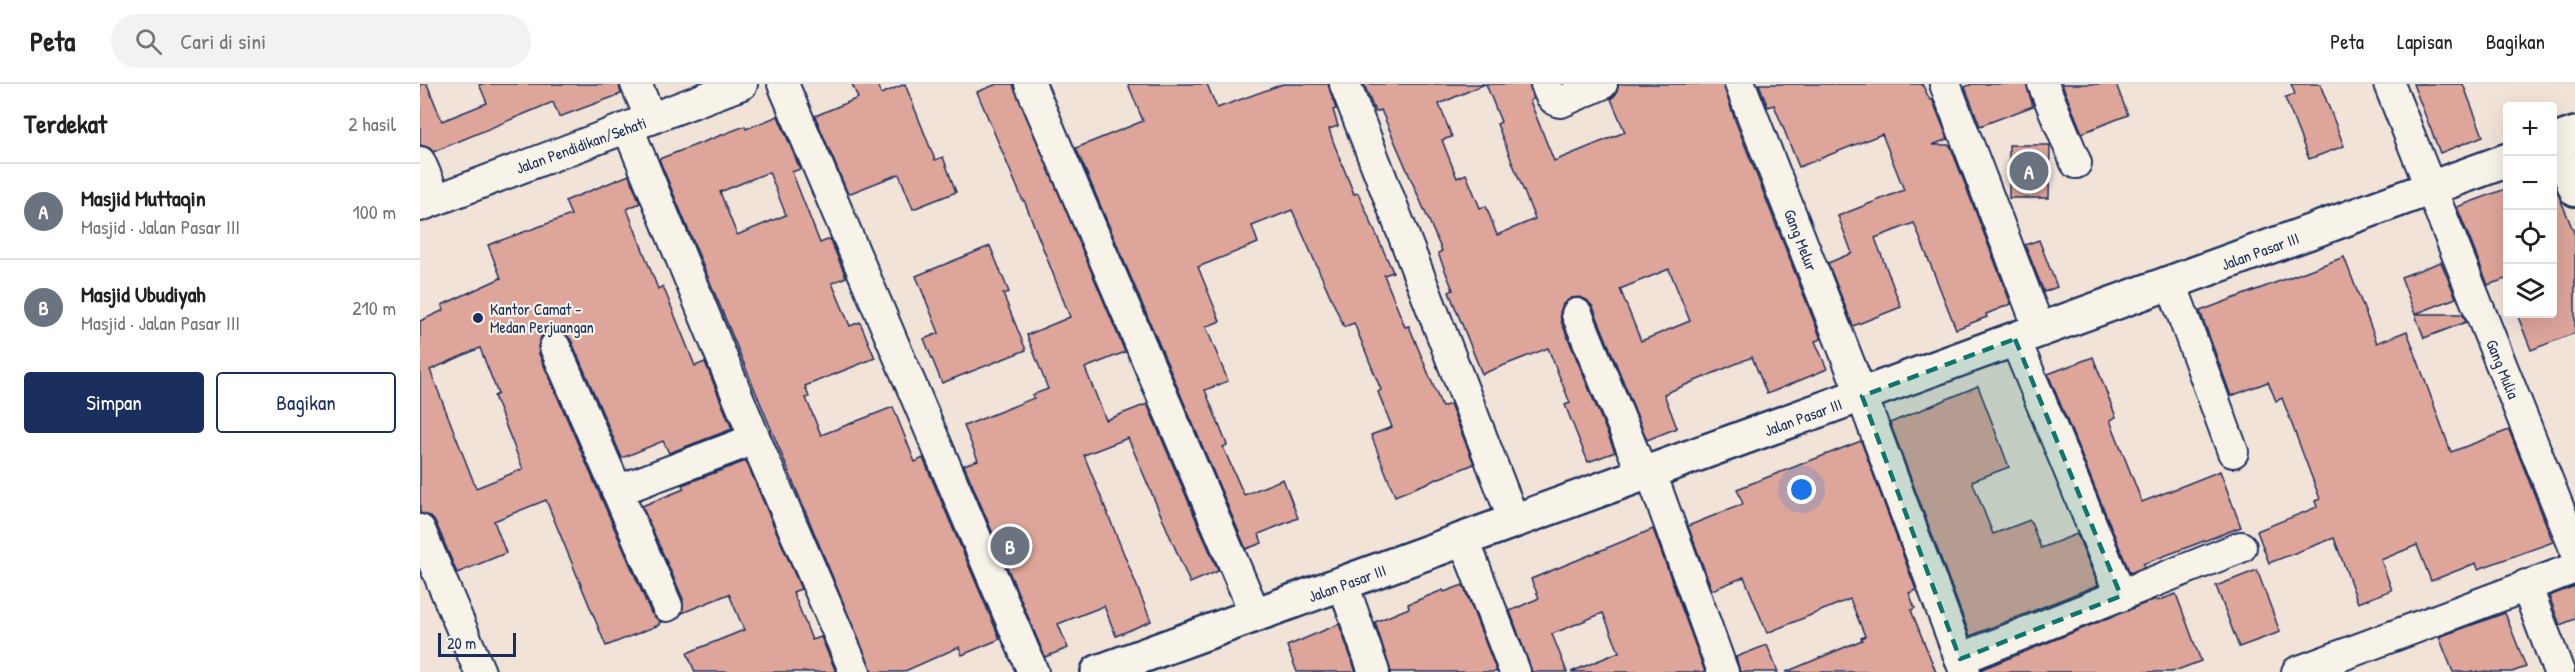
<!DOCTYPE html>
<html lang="id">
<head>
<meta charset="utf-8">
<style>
  :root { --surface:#fff; --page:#f2f2f2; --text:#222; --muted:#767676; --line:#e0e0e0; --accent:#1b2f5e }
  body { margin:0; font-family:"Patrick Hand",sans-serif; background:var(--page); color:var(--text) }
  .controls { position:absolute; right:18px; top:18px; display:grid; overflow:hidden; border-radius:6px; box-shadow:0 6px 24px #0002 }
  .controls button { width:54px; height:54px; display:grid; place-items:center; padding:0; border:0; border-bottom:2px solid var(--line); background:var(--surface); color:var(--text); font:30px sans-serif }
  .scale { position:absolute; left:18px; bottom:15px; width:78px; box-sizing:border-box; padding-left:6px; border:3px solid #1b2f5e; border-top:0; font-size:16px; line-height:21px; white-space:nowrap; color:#1b2f5e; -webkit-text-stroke:4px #f7f3e8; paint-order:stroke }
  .you { position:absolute; left:1382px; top:406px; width:21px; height:21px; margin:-15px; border:4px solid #fff; border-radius:50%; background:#1a73e8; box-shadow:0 0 0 9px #1a73e833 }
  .badge { display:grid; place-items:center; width:39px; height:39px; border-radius:50%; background:var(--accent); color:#fff; font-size:20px; font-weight:700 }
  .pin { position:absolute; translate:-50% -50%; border:3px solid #fff; box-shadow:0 2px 6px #0006 }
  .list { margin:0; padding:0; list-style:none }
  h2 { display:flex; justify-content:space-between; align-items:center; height:78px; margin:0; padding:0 24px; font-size:26px }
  h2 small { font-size:20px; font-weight:400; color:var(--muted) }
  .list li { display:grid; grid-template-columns:39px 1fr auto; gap:18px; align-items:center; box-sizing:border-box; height:96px; padding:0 24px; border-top:2px solid var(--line) }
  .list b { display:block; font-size:22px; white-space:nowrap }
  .list p { margin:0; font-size:20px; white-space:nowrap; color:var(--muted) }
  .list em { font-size:20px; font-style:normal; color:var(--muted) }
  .actions { display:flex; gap:12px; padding:18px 24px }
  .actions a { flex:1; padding:14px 0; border:2px solid var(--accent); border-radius:6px; text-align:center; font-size:21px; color:var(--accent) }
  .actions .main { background:var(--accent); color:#fff }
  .icon { flex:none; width:33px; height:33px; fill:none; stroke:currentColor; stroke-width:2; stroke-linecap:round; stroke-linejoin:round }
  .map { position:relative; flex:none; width:2155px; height:588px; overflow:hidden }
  header { display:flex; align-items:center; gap:36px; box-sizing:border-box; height:84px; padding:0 30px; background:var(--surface); border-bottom:2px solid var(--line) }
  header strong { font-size:28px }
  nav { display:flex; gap:33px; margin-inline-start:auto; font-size:21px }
  .search { width:420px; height:54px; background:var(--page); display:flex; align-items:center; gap:15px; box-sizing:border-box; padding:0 21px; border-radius:33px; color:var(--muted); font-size:22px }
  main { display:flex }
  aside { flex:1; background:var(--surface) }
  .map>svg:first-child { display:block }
  .building { fill:#dea59a; stroke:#1b2f5e; stroke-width:1.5; fill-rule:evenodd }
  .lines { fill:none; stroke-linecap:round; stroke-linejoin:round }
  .street-casing { stroke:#1b2f5e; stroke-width:34 }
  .secondary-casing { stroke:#1b2f5e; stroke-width:38 }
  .street { stroke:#f7f3e8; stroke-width:30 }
  .secondary { stroke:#f7f3e8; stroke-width:33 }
  .marked { fill:#0f766e; fill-opacity:0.2; stroke:#0f766e; stroke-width:4.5; stroke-dasharray:12 8; stroke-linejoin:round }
  .poi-dot { fill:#1b2f5e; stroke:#f7f3e8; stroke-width:2 }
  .labels { text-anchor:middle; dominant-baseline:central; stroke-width:4.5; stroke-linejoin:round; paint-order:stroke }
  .street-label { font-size:16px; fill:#1b2f5e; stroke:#f7f3e8 }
  .poi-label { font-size:16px; fill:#1b2f5e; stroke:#f7f3e8; text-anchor:start }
</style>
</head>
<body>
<header>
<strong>Peta</strong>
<div class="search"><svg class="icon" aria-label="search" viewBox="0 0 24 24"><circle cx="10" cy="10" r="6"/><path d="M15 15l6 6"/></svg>Cari di sini</div>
<nav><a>Peta</a><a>Lapisan</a><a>Bagikan</a></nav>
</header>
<main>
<aside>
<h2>Terdekat<small>2 hasil</small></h2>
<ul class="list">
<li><span class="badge" style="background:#6b7280">A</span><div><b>Masjid Muttaqin</b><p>Masjid · Jalan Pasar III</p></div><em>100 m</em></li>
<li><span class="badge" style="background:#6b7280">B</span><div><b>Masjid Ubudiyah</b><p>Masjid · Jalan Pasar III</p></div><em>210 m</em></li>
</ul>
<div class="actions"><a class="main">Simpan</a><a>Bagikan</a></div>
</aside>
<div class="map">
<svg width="2155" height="588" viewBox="0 0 2155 588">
  <rect width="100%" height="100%" fill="#f2e3d8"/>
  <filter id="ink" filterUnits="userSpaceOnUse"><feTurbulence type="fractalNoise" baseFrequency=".0167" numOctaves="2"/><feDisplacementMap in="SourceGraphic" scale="12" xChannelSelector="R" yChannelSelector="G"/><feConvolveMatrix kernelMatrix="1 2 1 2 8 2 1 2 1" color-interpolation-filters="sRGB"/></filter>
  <g filter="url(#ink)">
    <g class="building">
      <polygon points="0,0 7,0 22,37 67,19 59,0 199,0 201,10 139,33 133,18 13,68 10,64 0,61"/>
      <polygon points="432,0 457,0 461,10 485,0 515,76 523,73 536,108 493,125 479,90 428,110 395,32 438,14"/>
      <polygon points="577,0 593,0 705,268 665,284 686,336 727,320 798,487 770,499 708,354 664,371 731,537 696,552 684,522 638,540 648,564 625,573 544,381 558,376 544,342 614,314 612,311 628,305 607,251 650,233 604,116 603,117 557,8"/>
      <polygon points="708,0 787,0 797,24 863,0 908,0 916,25 913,26 918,42 909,45 913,57 934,110 938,109 973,188 964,191 985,243 989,242 1022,323 1030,320 1054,380 975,412 951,351 972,343 958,308 961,306 934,239 924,243 872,126 832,142 838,159 778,183 800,237 786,243 808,297 785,306 807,361 803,363 824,411 863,395 878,434 839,450 842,459 826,465 656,64 723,37"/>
      <path d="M944 0H1065L1019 20 1032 53 1022 56 1037 94 1046 90 1060 124 1066 122 1077 151 1115 135 1077 40 1081 38 1066 0H1109L1113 15 1110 17 1134 77 1205 48 1191 15 1196 10 1199 0H1303L1315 36 1401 255 1395 257 1407 285 1347 310 1332 273 1244 310 1257 344 1227 356 1173 223 1167 216 1160 213 1151 214 1143 220 1140 228 1141 237 1195 368 1168 378 1145 321 1150 319 1128 264 1062 290 1029 208 1033 206 1018 169 1022 167 961 26 955 28ZM1249 185 1270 237 1221 257 1200 205Z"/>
      <polygon points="1339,0 1502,0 1510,16 1512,15 1528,55 1512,61 1530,61 1591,220 1566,230 1567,233 1536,245 1494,139 1455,154 1481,223 1433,242 1408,179 1432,169 1418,132 1484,106 1462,50 1379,83 1354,21 1348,23"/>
      <polygon points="1552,0 1606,0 1613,22 1560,42 1545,3"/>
      <polygon points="1642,0 1696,0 1708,31 1662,49"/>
      <polygon points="1871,0 1900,0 1924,62 1889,75 1865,14 1875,10"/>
      <polygon points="1993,0 2043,0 2063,52 2020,69"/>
      <path d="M358 32 380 85 372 88 400 159 410 155 426 193 412 199 430 242 440 238 455 274 385 302 389 313 386 314 401 351 473 323 495 378 503 374 580 555 542 571 539 563 483 588H452L239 75 325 42 326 45ZM349 88 366 131 317 151 300 108Z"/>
      <polygon points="1589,61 1630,61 1629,114 1589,114"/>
      <path d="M209 91 220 119 207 125 238 205 243 202 275 282 285 278 312 345 249 369 243 357 202 374 151 256 145 249 136 246 128 247 121 253 118 262 119 270 231 529 241 538 239 539V541L186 562 126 416 74 437 86 469 37 489 16 439 10 432 0 429V237L24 226 22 221 81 194 68 161 151 131 145 117ZM60 264 78 310 74 312 103 385 56 404 10 286Z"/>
      <polygon points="2133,97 2155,151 2155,249 2111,266 2097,230 2133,230"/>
      <polygon points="2088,104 2088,194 2068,201 2037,123"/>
      <polygon points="1619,156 1637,203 1624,208 1605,161"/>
      <polygon points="570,162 589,208 583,210 606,266 522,299 504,255 519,249 496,192"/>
      <polygon points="1924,173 1957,259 1987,247 2031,368 2089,346 2133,458 2058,485 2056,479 2011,497 1997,461 1961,476 1972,506 1938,519 1914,454 1849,479 1837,447 1897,423 1895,417 1900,415 1862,314 1856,317 1848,298 1811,312 1780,227"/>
      <polygon points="2021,178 2036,214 1995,230 2042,230 2046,238 2004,254 1981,193"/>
      <polygon points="1673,273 1696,333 1690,336 1722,418 1800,387 1821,443 1723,480 1724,483 1710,489 1628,290"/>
      <polygon points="1558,302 1589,383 1552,397 1573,450 1610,436 1621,464 1657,450 1678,501 1550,552 1470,339"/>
      <polygon points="1441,357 1496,506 1489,509 1495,524 1491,526 1516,588 1366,588 1442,556 1441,554 1445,552 1430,515 1347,549 1324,493 1292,506 1268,442 1323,420 1317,405"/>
      <polygon points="326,377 381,505 373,508 392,556 401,553 416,588 275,588 267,569 324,546 309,510 262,529 263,515 222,422 264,405 262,401"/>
      <polygon points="1233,445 1285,588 1151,588 1199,568 1183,529 1132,550 1147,588 1112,588 1090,527 1119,514 1111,495"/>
      <polygon points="1837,486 1860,548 1819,563 1796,502"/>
      <polygon points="1043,501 1077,588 971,588 955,538 989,524 988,520 1023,506 1024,508"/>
      <polygon points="2155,502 2155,535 2140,541 2129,512"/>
      <polygon points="1756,510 1781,577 1752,588 1562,588 1562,585 1736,515 1737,517"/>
      <polygon points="2085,529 2106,583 2092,588 2033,588 2019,553"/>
      <polygon points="919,540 936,588 877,588 867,562"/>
      <polygon points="1347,561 1358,588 1320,588 1316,573"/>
    </g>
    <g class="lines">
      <defs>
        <g id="street">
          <polyline points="216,0 231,35"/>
          <polyline points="363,0 613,588"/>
          <polyline points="610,0 836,532"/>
          <polyline points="925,0 1094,437"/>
          <path d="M1126 0C1129 8 1131 17 1141 18L1182 0"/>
          <polyline points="1320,0 1442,312 1545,588"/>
          <polyline points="1525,0 1620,247"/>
          <polyline points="1623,0 1656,79"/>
          <polyline points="1969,0 2155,465"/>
          <polyline points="208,44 335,355 435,588"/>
          <polyline points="2135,57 2155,107"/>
          <polyline points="0,78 16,115"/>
          <polyline points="0,122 322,0"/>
          <polyline points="1751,199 1813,368"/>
          <polyline points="1157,230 1223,391"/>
          <polyline points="1595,255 1701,512"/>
          <polyline points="135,263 247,522"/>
          <polyline points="1231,389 1303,588"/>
          <polyline points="197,407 335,355"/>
          <polyline points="0,446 60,588"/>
          <polyline points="1044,456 1095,588"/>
          <polyline points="923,500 954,588"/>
          <polyline points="2106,501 2139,588"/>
          <polyline points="1540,575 1821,463"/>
          <polyline points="1877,588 2155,484"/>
        </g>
        <g id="secondary">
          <polyline points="2132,58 2155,50"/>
          <polyline points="678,588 2088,76"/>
        </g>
      </defs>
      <use href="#street" class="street-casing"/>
      <use href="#secondary" class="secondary-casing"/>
      <use href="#street" class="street"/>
      <use href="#secondary" class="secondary"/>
    </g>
  </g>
  <path class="marked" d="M1595 255 1701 512 1540 575 1442 312Z"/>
  <circle class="poi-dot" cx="58" cy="234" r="6"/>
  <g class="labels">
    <g class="street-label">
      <text transform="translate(161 61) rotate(-20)">Jalan Pendidikan/Sehati</text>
      <text transform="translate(1381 156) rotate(69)">Gang Melur</text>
      <text transform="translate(1840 167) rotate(-20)">Jalan Pasar III</text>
      <text transform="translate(2083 285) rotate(68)">Gang Mulia</text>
      <text transform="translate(1383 333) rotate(-20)">Jalan Pasar III</text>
      <text transform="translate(927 499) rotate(-20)">Jalan Pasar III</text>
    </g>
    <g class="poi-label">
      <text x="70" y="225">Kantor Camat -<tspan x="70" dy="18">Medan Perjuangan</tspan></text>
    </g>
  </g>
</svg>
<div class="controls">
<button>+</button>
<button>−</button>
<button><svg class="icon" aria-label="locate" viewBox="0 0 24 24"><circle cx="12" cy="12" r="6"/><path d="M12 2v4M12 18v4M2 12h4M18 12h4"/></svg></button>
<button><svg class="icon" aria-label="layers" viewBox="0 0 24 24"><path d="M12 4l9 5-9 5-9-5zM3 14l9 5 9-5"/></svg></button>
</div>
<div class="scale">20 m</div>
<div class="you"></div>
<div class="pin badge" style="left:1609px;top:87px;background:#6b7280">A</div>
<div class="pin badge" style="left:590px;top:462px;background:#6b7280">B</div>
</div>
</main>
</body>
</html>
